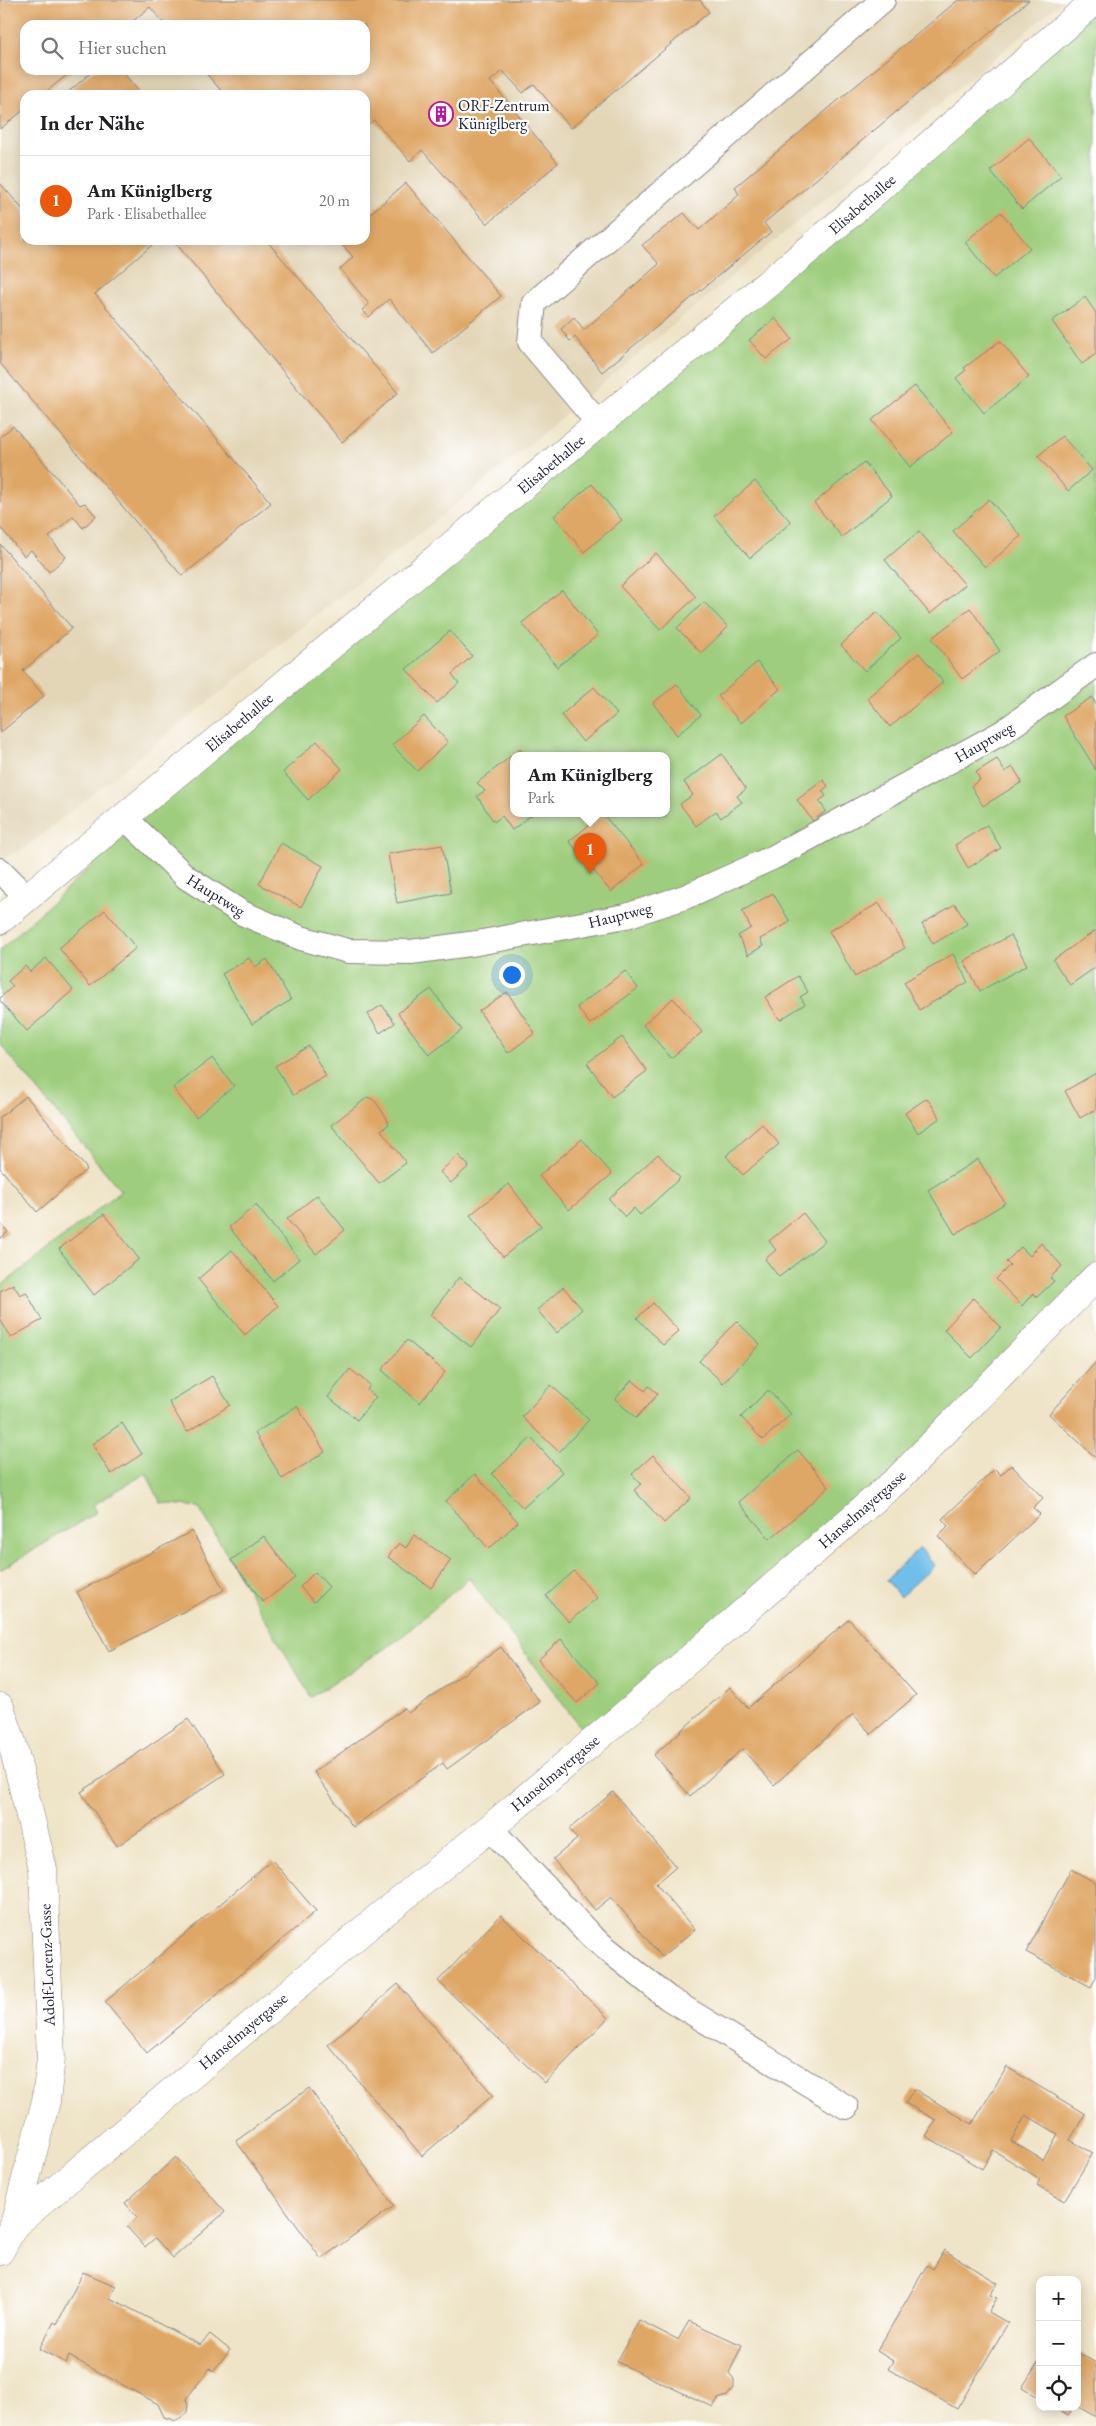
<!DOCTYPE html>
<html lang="de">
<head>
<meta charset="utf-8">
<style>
  :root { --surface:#fff; --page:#f2f2f2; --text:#202124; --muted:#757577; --line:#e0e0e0; --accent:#ea580c }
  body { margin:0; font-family:"EB Garamond",serif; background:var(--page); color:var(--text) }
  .controls { position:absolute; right:15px; bottom:15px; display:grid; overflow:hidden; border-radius:10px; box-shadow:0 2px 12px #0003 }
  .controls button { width:45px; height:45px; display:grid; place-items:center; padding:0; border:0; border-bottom:1px solid var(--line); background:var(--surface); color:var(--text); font:25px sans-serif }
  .you { position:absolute; left:511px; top:974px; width:18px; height:18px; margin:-12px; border:4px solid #fff; border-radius:50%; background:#1a73e8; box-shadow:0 0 0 8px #1a73e833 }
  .badge { display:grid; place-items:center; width:32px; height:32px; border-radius:50%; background:var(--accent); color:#fff; font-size:16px; font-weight:700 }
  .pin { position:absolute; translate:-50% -41px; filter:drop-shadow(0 1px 2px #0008) }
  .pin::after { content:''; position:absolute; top:26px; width:18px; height:15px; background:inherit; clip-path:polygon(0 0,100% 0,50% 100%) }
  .popup { position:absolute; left:510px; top:752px; width:160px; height:65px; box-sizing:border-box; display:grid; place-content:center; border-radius:10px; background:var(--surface); filter:drop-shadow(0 1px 4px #0005); font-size:16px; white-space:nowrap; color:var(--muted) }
  .popup b { font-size:19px; color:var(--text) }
  .popup::after { content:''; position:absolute; left:50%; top:100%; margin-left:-10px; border:10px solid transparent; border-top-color:var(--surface) }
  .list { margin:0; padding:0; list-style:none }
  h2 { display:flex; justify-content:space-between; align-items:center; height:65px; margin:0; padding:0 20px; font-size:21px }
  h2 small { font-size:16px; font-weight:400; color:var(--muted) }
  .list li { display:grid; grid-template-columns:32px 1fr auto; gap:15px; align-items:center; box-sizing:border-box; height:90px; padding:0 20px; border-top:1px solid var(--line) }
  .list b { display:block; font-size:19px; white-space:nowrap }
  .list p { margin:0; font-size:16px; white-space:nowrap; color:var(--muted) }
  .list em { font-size:16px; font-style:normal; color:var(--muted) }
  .icon { flex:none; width:28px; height:28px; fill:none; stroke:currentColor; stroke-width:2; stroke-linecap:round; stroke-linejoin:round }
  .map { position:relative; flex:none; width:1096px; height:2426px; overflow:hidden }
  .search { position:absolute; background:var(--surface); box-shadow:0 2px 12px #0003; left:20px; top:20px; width:350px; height:55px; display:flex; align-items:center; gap:12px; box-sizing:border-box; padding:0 18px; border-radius:15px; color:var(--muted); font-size:19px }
  .panel { position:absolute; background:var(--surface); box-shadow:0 2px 12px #0003; left:20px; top:90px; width:350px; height:155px; border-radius:15px }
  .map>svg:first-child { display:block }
  .built { fill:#e3d6b7; fill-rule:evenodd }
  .green { fill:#9ece7d; stroke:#60785c; fill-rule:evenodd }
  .water { fill:#70bfea; stroke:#497092 }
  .building { fill:#dfa766; fill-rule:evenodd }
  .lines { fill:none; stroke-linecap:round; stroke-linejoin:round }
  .service-casing { stroke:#888381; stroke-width:26 }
  .minor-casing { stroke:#888381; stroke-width:29 }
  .service { stroke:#fff; stroke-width:24 }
  .minor { stroke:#fff; stroke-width:28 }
  .labels { text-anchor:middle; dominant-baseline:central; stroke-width:4.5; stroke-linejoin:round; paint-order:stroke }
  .poi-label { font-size:16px; fill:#22223b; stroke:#fff; text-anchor:start }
  .street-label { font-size:16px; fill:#22223b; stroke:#fff }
</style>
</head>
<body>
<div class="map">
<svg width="1096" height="2426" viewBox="0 0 1096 2426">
  <rect width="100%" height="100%" fill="#fff"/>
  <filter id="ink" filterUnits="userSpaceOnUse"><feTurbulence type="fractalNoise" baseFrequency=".02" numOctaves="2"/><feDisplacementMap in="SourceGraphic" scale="10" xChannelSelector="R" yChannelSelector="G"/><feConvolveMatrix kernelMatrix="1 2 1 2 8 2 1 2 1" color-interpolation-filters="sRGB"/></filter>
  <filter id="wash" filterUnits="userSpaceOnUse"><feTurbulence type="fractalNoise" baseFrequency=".0096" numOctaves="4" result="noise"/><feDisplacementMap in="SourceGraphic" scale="20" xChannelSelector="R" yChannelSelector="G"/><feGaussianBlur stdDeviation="1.12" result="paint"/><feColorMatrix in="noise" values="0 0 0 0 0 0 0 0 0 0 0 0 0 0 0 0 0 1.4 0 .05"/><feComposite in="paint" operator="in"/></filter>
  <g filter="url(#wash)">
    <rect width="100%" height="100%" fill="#efe4c7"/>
    <path class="built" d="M0 0H1064L489 478 25 848 0 859ZM25 25H365V70H25ZM25 95H365V240H25Z"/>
    <path class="green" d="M1096 11V1268L896 1474 586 1735 469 1578 399 1639 311 1697 199 1507 161 1503 146 1473 93 1505 97 1512 0 1570V1287L121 1191 0 1044V950L167 797ZM514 755H666V813H514Z"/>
    <polygon class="water" points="920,1548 935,1565 900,1597 886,1580"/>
    <g id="blocks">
      <g class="building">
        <polygon points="0,0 700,0 709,12 571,128 534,84 523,93 503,71 490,81 558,163 487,224 422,150 410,161 374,120 365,127 365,95 225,95 203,70 365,70 365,25 165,25 150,7 128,25 25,25 25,70 73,70 42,95 25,95 25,109 0,129"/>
        <polygon points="958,0 1029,0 764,223 771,232 602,372 575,337 570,341 561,329 574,317 584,330 659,264 642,245 684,213 699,230 739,195 735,187"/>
        <polygon points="94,70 121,70 142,95 65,95"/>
        <polygon points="1029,138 1061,176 1022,209 990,171"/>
        <polygon points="0,183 25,212 25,240 158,240 95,294 271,503 182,576 0,363"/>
        <polygon points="406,183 501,296 433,353 389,299 369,317 362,310 369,304 340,269 353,257 338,240 365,240 365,218"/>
        <polygon points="1001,212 1030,248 994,278 965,242"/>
        <polygon points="173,240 266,240 398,393 342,442"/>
        <polygon points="1085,297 1096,313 1096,354 1082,364 1052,321"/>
        <polygon points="775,318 792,339 766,359 749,340"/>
        <polygon points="1000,341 1029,377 984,413 956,378 966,370 964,368"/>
        <polygon points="915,386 953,432 910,467 872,420"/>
        <polygon points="13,426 80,505 85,503 96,516 83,528 73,516 49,537 66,557 49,572 31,550 24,556 0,527 0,437"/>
        <polygon points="1062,436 1092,470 1068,491 1038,456"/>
        <polygon points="864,462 892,496 842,537 814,503"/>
        <polygon points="755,481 791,522 750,558 714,516"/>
        <polygon points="592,484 622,520 584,552 554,516"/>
        <polygon points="989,499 1021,536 985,567 953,531"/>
        <polygon points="919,531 965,585 930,614 885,560"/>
        <polygon points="0,544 72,628 23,671 44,696 0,733"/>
        <polygon points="656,553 696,597 660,630 620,586"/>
        <polygon points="562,590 598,635 557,667 522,623"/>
        <polygon points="704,602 728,627 701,653 677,628"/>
        <polygon points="970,608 1000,651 962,679 932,638"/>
        <polygon points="877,612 901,638 865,671 841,645"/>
        <polygon points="450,631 472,656 452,674 459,683 437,703 406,669"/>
        <polygon points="919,653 943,682 890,727 867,698"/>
        <polygon points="757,662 780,689 741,723 718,696"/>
        <polygon points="677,684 701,715 677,735 653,703"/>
        <polygon points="594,687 617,714 583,742 561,715"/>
        <polygon points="1092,697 1096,704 1096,770 1063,716"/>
        <polygon points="424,716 448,742 417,771 392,745"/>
        <polygon points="317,741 342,769 308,800 283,772"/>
        <polygon points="520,749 525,755 514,755 514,813 534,813 512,830 502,816 494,822 477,796 485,791 477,783"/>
        <polygon points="722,754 746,789 737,796 742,802 721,818 716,811 696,826 680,804 693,795 684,782"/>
        <polygon points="997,759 1005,772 1013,767 1022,782 983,806 971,786 980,780 976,772"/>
        <polygon points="823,780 828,786 822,791 826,796 819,801 826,811 813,821 797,800"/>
        <polygon points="603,814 644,864 611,892 569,841"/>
        <polygon points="987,825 1001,848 968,868 955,845"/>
        <polygon points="281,843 323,866 301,907 259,884"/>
        <polygon points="442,845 451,893 397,903 388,854"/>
        <polygon points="773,893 790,922 760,939 763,946 748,955 738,936 751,928 742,911"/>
        <polygon points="879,903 905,948 855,977 829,931"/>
        <polygon points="955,904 967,924 933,944 922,924"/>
        <polygon points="105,910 136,948 90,986 59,948"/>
        <polygon points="1096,930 1096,967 1070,985 1053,960"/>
        <polygon points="1011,935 1027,965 980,991 964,961"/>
        <polygon points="953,954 968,982 919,1010 904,982"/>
        <polygon points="46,958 73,990 27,1031 0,1001 0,998 13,986 8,981 25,966 30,972"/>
        <polygon points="249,958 255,967 267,959 291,1000 252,1024 222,974"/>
        <polygon points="625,971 638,988 590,1024 577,1007"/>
        <polygon points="798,976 808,992 800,997 805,1004 780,1020 765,997"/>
        <polygon points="431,989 462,1030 429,1055 398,1013"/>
        <polygon points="507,992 535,1033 508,1053 479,1011"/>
        <polygon points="673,998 702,1032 671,1058 643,1025"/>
        <polygon points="382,1005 395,1023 380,1033 368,1014"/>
        <polygon points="622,1037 647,1071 612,1097 587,1063"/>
        <polygon points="309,1046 326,1076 293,1095 275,1066"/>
        <polygon points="212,1058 234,1086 196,1117 173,1088"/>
        <polygon points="1096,1073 1096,1109 1080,1118 1065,1091"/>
        <polygon points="26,1096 87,1169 37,1212 0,1168 0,1117"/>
        <polygon points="368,1097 375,1101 386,1117 389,1124 381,1130 406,1163 379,1183 331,1125"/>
        <polygon points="927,1098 940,1118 918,1133 905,1113"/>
        <polygon points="762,1124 779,1144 743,1175 726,1156"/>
        <polygon points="582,1139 612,1174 569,1210 539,1176"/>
        <polygon points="658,1154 680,1178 640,1215 634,1208 625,1217 609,1199"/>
        <polygon points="458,1155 469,1166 451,1183 440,1172"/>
        <polygon points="978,1159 1005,1203 955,1234 928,1190"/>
        <polygon points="509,1184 541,1226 503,1257 470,1215"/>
        <polygon points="317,1195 345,1230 316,1254 287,1219"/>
        <polygon points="256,1205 299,1259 273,1281 229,1227"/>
        <polygon points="803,1213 825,1241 779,1277 765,1259 776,1250 769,1241"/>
        <polygon points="104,1214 139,1259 94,1295 59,1249"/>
        <polygon points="0,1223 8,1232 0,1239"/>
        <polygon points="1041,1243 1062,1266 1050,1278 1054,1281 1037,1297 1033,1293 1022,1306 996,1279 1010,1265 1006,1262 1021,1247 1030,1256"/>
        <polygon points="232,1250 278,1306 245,1335 198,1279"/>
        <polygon points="459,1277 500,1309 471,1347 430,1315"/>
        <polygon points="13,1284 20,1295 26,1292 42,1320 10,1338 0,1318 0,1291"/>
        <polygon points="563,1287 582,1309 557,1333 537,1310"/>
        <polygon points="973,1298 1001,1327 972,1358 944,1330"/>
        <polygon points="653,1303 679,1331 663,1345 637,1318"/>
        <polygon points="736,1321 760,1344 723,1383 699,1361"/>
        <polygon points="407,1340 445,1372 420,1403 382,1370"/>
        <polygon points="1096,1362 1096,1458 1049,1414"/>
        <polygon points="350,1369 370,1385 367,1390 376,1397 357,1420 328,1397"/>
        <polygon points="212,1376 230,1405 187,1432 169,1402"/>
        <polygon points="632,1380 645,1391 649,1386 658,1394 636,1418 615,1399"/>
        <polygon points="551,1385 589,1420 559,1452 522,1417"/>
        <polygon points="768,1390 791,1414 763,1440 741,1417"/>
        <polygon points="297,1406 325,1452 282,1479 255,1433"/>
        <polygon points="122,1423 142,1454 111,1474 92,1444"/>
        <polygon points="531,1438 562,1472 523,1508 492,1474"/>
        <polygon points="798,1450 829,1487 770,1539 738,1502"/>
        <polygon points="653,1455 691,1498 664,1523 634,1490 641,1484 632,1474"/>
        <polygon points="1011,1465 1043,1498 1033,1508 1040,1514 975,1575 938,1536 948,1526 942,1519 995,1469 1001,1475"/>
        <polygon points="475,1474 518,1522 489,1549 446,1501"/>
        <polygon points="192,1531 224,1590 109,1651 77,1592"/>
        <polygon points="414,1535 451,1560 431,1588 388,1557 399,1543 406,1548"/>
        <polygon points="264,1536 295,1578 263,1602 231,1560"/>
        <polygon points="574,1571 597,1598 569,1622 546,1596"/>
        <polygon points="315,1572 329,1587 314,1602 300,1587"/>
        <polygon points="849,1619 916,1695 871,1734 853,1714 774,1785 742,1749 690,1796 654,1755 730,1687 748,1708"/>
        <polygon points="561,1639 600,1683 577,1703 538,1660"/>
        <polygon points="501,1647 540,1702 447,1769 443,1763 353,1827 314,1772 404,1708 408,1713"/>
        <polygon points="188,1719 225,1774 117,1846 81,1792"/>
        <polygon points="613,1792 676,1867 656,1884 695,1930 662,1957 611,1897 595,1910 553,1859 577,1839 569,1829"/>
        <polygon points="272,1860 316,1911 147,2053 105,2002"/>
        <polygon points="1071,1869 1096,1883 1096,1977 1091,1987 1026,1952"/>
        <polygon points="501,1915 608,2018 545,2083 438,1981"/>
        <polygon points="398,1984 493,2095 422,2156 328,2045"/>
        <path d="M1007 2067 1085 2114 1070 2140 1093 2153 1064 2201 1037 2185 1040 2179 993 2150 982 2169 926 2136 936 2120 905 2103 914 2089 972 2124ZM1026 2115 1058 2134 1043 2160 1011 2141Z"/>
        <polygon points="309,2088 394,2206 321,2259 236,2141"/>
        <polygon points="176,2157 225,2212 173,2258 155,2238 145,2247 127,2227 137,2217 125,2203"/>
        <polygon points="944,2250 998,2283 990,2295 997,2298 989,2312 1008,2323 957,2409 888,2369 893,2361 877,2351 927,2265 933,2269"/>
        <polygon points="83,2272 116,2286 110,2298 200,2345 210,2334 230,2350 213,2371 210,2368 186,2399 188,2404 187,2412 183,2417 176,2421 164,2417 158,2404 69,2356 66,2363 39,2349 54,2322 57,2324"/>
        <polygon points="639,2320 678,2340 689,2321 742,2345 729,2373 734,2379 734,2388 727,2396 718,2399 713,2407 617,2362"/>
        <polygon points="1077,2352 1096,2363 1096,2417 1077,2406"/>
        <polygon points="1040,2359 1040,2399 1022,2388"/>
        <polygon points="1054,2407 1073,2407 1068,2416"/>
      </g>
    </g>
  </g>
  <g filter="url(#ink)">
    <use href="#blocks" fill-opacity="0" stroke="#888381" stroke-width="1"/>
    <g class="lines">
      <defs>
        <g id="service">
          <polyline points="599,424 530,342 534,303 883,0"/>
          <polyline points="124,817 186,877 242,913 301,938 348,951 411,952 477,943 626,916 685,897 774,857 1003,732 1096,665"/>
          <polyline points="0,870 27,897"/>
          <polyline points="490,1828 592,1937 668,1998 846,2107"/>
        </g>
        <g id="minor">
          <polyline points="0,920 813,246 1096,0"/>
          <polyline points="0,1707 12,1742 43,1869 51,2058 46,2101 14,2225"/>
          <polyline points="0,2251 14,2225 380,1916 490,1828 634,1707 899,1478 1096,1277"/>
        </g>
      </defs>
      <use href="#service" class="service-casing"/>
      <use href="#minor" class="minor-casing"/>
      <use href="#service" class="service"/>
      <use href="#minor" class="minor"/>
    </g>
  </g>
  <defs>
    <symbol id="building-ring" viewBox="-11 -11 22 22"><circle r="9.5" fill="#fff" stroke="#b5179e" stroke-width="1.5"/><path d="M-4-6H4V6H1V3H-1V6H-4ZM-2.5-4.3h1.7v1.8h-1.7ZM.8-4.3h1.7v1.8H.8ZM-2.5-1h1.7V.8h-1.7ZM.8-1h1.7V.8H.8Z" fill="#b5179e"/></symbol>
  </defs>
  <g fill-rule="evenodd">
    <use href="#building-ring" x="427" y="100" width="28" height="28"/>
  </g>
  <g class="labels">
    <g class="poi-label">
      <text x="458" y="105">ORF-Zentrum<tspan x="458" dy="18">Küniglberg</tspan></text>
    </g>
    <g class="street-label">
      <text transform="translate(862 204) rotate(-41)">Elisabethallee</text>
      <text transform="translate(551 464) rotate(-40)">Elisabethallee</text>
      <text transform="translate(239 722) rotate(-40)">Elisabethallee</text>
      <text transform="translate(984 742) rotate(-30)">Hauptweg</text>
      <text transform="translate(216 895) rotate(32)">Hauptweg</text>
      <text transform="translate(620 915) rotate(-14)">Hauptweg</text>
      <text transform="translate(862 1509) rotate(-41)">Hanselmayergasse</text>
      <text transform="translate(555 1773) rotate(-40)">Hanselmayergasse</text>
      <text transform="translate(47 1965) rotate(-92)">Adolf-Lorenz-Gasse</text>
      <text transform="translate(243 2031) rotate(-40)">Hanselmayergasse</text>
    </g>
  </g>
</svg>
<div class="controls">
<button>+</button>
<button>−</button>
<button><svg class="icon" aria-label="locate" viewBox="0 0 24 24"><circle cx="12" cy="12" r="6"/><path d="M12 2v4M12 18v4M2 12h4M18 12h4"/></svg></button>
</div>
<div class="you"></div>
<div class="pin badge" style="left:590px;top:874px">1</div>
<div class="popup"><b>Am Küniglberg</b>Park</div>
<div class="search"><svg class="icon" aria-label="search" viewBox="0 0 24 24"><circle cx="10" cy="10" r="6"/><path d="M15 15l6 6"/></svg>Hier suchen</div>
<section class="panel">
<h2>In der Nähe<small></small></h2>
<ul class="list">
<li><span class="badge">1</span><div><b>Am Küniglberg</b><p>Park · Elisabethallee</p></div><em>20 m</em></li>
</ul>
</section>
</div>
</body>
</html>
